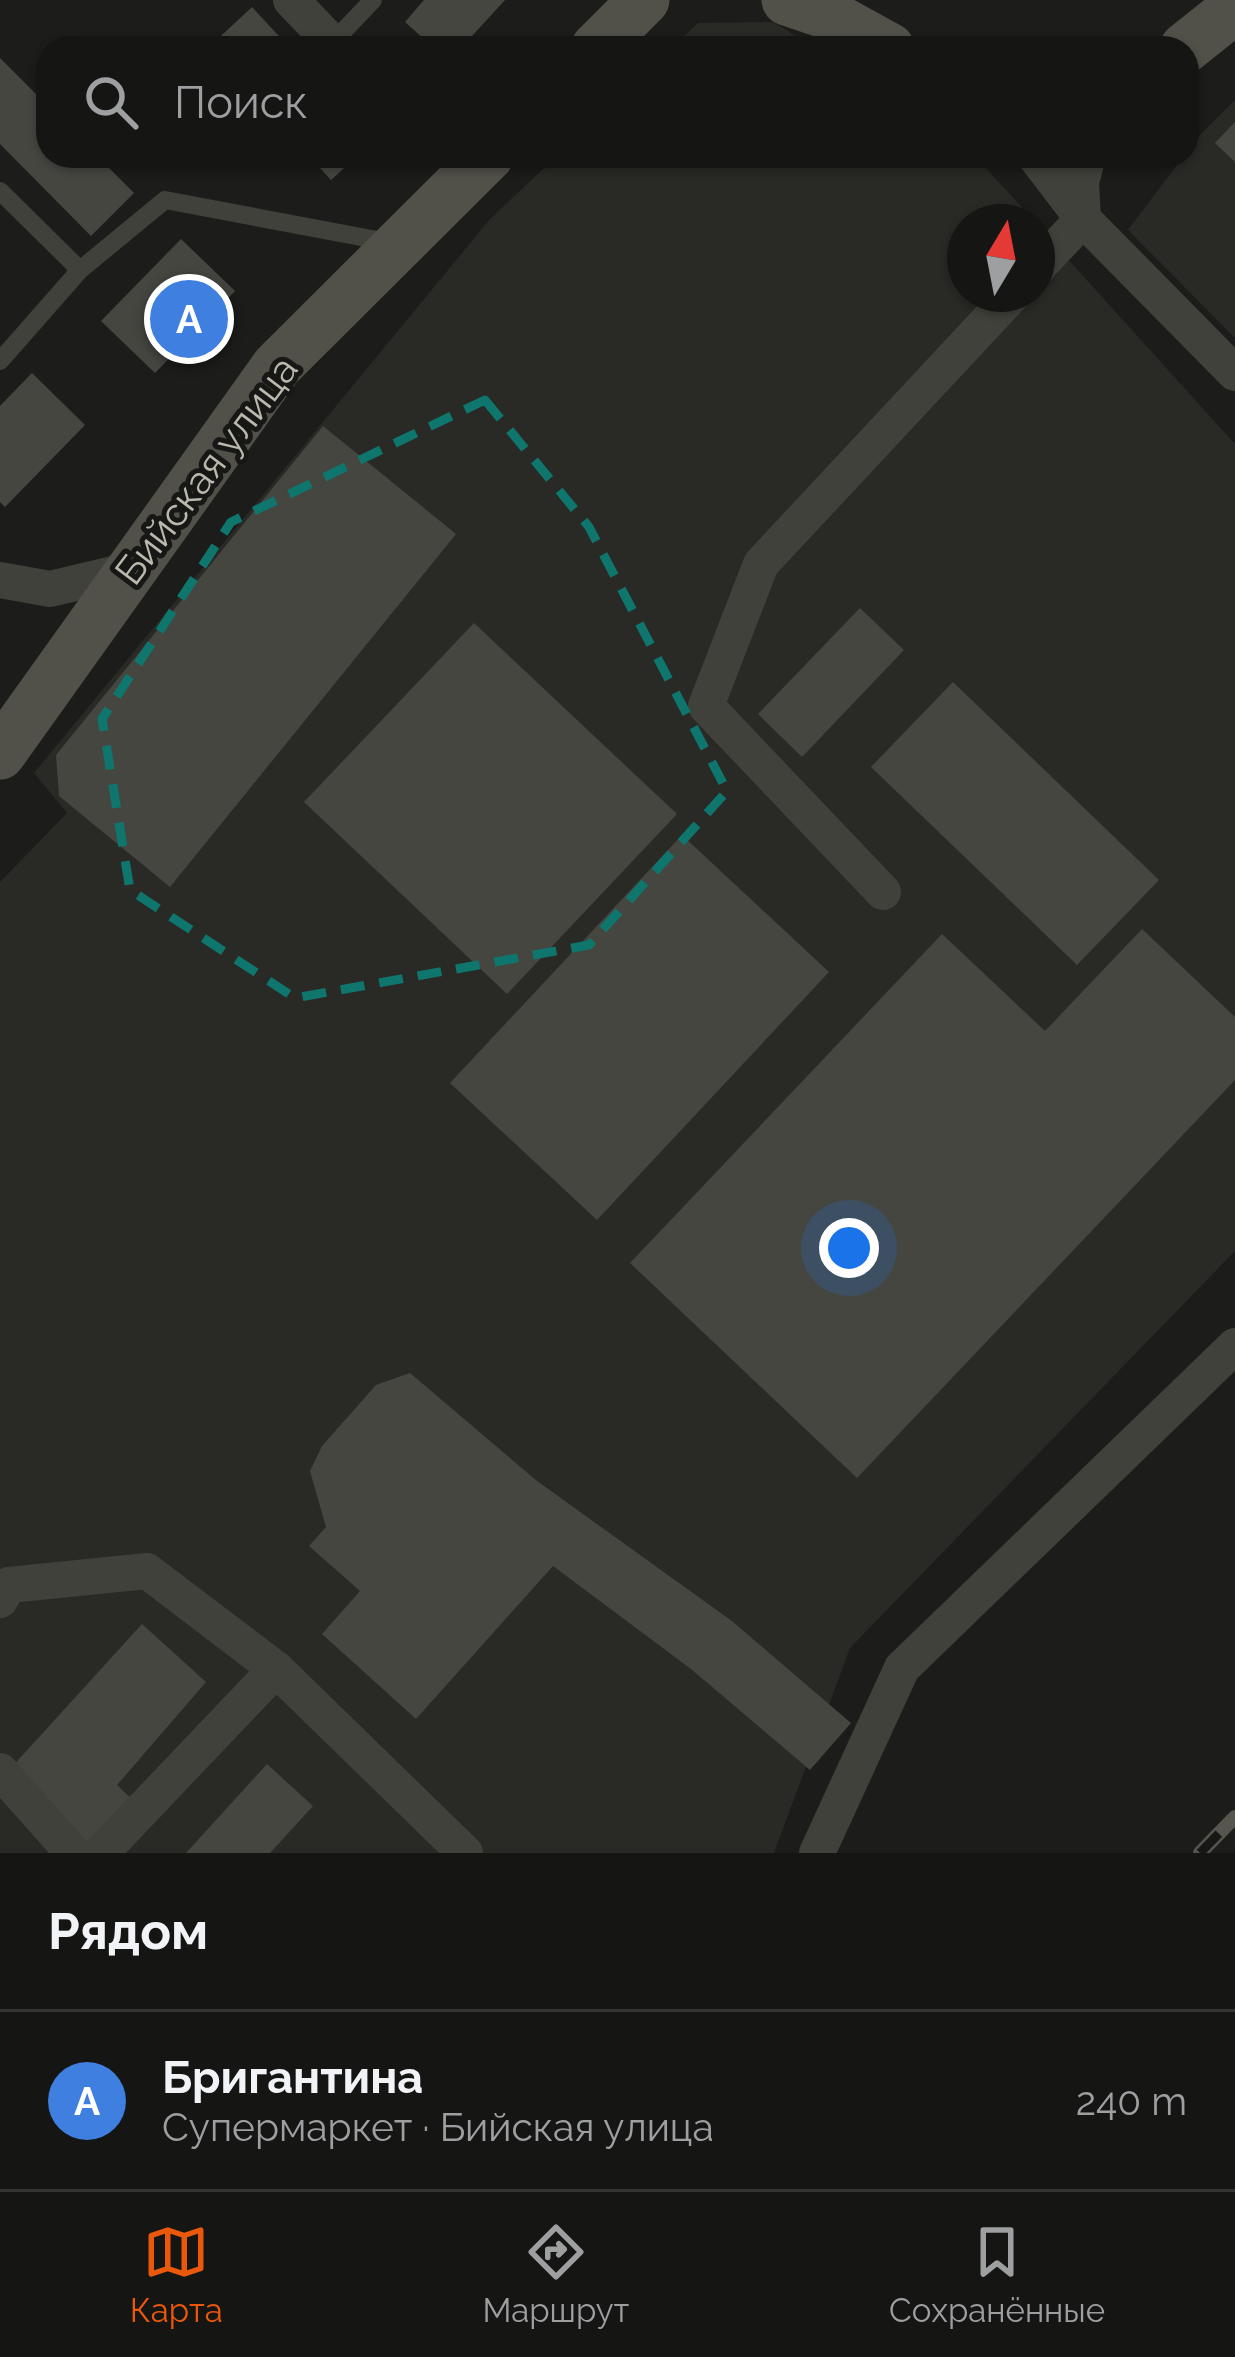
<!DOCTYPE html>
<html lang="ru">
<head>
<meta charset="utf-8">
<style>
  :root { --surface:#151514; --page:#1e1e1d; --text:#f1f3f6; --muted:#9d9fa0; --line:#343434; --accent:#ea580c }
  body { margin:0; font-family:Raleway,sans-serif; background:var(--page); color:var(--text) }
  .compass { position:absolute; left:947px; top:204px; width:108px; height:108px; border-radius:50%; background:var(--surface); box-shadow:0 3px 9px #0004; rotate:10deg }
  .you { position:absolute; left:849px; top:1248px; width:42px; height:42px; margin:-30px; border:9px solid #fff; border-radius:50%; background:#1a73e8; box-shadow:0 0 0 18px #1a73e833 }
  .badge { display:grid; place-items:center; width:78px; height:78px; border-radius:50%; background:var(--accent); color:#fff; font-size:39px; font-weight:700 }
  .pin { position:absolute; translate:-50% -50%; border:6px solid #fff; box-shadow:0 3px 12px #0006 }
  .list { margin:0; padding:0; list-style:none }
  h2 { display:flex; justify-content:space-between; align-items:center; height:156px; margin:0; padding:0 48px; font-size:51px }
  h2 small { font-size:39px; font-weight:400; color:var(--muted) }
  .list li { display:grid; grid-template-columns:78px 1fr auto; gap:36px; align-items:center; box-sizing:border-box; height:180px; padding:0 48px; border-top:3px solid var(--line) }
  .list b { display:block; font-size:45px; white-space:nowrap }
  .list p { margin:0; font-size:39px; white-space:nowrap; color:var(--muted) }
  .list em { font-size:39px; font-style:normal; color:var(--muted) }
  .icon { flex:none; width:66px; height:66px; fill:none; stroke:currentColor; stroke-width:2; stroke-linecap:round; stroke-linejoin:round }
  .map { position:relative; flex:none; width:1235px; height:1853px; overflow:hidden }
  .search { position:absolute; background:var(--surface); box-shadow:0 3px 9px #0004; left:36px; right:36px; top:36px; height:132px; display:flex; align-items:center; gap:30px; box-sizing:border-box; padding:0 42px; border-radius:36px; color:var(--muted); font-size:45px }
  .sheet { height:336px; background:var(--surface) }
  nav { display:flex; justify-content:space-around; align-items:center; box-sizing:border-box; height:168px; border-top:3px solid var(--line); background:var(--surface); font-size:33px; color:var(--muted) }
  nav a { display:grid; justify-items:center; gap:6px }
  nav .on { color:var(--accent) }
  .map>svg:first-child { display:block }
  .built { fill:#292926 }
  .building { fill:#464641 }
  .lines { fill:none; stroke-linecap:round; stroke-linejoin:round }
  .lane { stroke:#41413b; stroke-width:18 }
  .street { stroke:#41413b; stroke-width:36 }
  .secondary { stroke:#515049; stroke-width:51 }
  .rail-casing { stroke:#56554e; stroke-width:14 }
  .rail { stroke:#171715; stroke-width:9; stroke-dasharray:27; stroke-linecap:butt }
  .marked { fill:none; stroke:#0f766e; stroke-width:9; stroke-dasharray:24 15; stroke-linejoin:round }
  .labels { text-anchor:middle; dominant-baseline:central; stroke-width:10; stroke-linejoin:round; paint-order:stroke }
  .street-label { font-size:39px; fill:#bbb8ad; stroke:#171715 }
</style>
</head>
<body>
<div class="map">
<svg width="1235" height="1853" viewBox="0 0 1235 1853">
  <rect width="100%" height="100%" fill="#1c1c1a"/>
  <g class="built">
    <polygon points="773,22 816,48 672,48 698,23"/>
    <polygon points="1235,100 1235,338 1128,230 1198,137"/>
    <polygon points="557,156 975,156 1035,222 965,222 965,294 1037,294 1037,225 1235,444 1235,1251 850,1648 774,1853 0,1853 0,882 67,813 34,773 490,219"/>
  </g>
  <g class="building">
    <polygon points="424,0 505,0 461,48 434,48 405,22"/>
    <polygon points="252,7 290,48 208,48"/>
    <polygon points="0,58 48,106 48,156 97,156 134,193 91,236 0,144"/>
    <polygon points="1235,122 1235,162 1215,143"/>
    <polygon points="309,156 357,156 331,180"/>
    <polygon points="181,239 235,291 155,373 101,321"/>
    <polygon points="32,373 85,425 5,507 0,502 0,406"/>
    <polygon points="323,426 456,534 170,887 59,796 56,755"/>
    <polygon points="860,608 904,650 802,757 758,714"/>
    <polygon points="474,623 677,814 507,994 304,802"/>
    <polygon points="953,682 1159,880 1077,965 871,767"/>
    <polygon points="682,835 829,972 597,1220 450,1083"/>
    <polygon points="1142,929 1235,1017 1235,1080 857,1478 630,1263 942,934 1045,1031"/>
    <polygon points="410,1373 537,1481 732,1621 851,1723 810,1770 691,1669 553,1566 416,1719 322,1634 360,1591 309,1546 326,1527 310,1471 322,1446 376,1385"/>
    <polygon points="142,1624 206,1682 117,1785 136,1803 92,1847 10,1769"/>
    <polygon points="267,1764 313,1806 270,1853 186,1853"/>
  </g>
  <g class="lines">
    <g class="lane">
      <polyline points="332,43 373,0"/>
      <polyline points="0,191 80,270"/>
      <polyline points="0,361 80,270 165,200 393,243"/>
    </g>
    <g class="street">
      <polyline points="291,0 337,48"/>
      <polyline points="1035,156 1083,219 1235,373"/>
      <polyline points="1037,268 1083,219 1081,182 1088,156"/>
      <polyline points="0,580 50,589 130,570"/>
      <polyline points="883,892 706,706 761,564 1013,294"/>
      <polyline points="0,1600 9,1585 147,1571 276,1669 465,1853"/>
      <polyline points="0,1771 73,1853"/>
      <polyline points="101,1853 276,1669"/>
      <polyline points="817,1853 902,1668 1235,1346"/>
    </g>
    <g class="secondary">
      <polyline points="787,0 825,13 889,48"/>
      <polyline points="596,48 644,0"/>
      <polyline points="1185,48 1235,8"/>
      <polyline points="0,754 277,366 488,156"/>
    </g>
    <defs>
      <polyline id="rail" points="1200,1853 1235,1817"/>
    </defs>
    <use href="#rail" class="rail-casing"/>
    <use href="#rail" class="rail"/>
  </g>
  <path class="marked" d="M485 400 589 527 727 791 589 945 295 998 130 890 102 719 231 522Z"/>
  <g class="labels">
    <g class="street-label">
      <text transform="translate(206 470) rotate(-53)">Бийская улица</text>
    </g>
  </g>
</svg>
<svg class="compass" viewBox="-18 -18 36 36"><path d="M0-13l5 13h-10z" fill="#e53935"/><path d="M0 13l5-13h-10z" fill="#9d9fa0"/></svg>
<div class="you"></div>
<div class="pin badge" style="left:189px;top:319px;background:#3f7fe0">A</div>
<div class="search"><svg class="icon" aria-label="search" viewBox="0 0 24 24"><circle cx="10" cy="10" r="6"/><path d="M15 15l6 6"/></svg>Поиск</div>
</div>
<section class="sheet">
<h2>Рядом<small></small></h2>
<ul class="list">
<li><span class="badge" style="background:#3f7fe0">A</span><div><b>Бригантина</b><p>Супермаркет · Бийская улица</p></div><em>240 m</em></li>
</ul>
</section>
<nav>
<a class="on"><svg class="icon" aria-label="map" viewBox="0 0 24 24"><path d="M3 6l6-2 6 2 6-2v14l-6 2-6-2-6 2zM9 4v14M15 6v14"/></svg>Карта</a>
<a><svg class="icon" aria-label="directions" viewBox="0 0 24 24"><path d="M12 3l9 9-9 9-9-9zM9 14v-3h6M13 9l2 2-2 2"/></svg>Маршрут</a>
<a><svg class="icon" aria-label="saved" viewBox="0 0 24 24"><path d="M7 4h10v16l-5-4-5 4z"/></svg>Сохранённые</a>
</nav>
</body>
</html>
